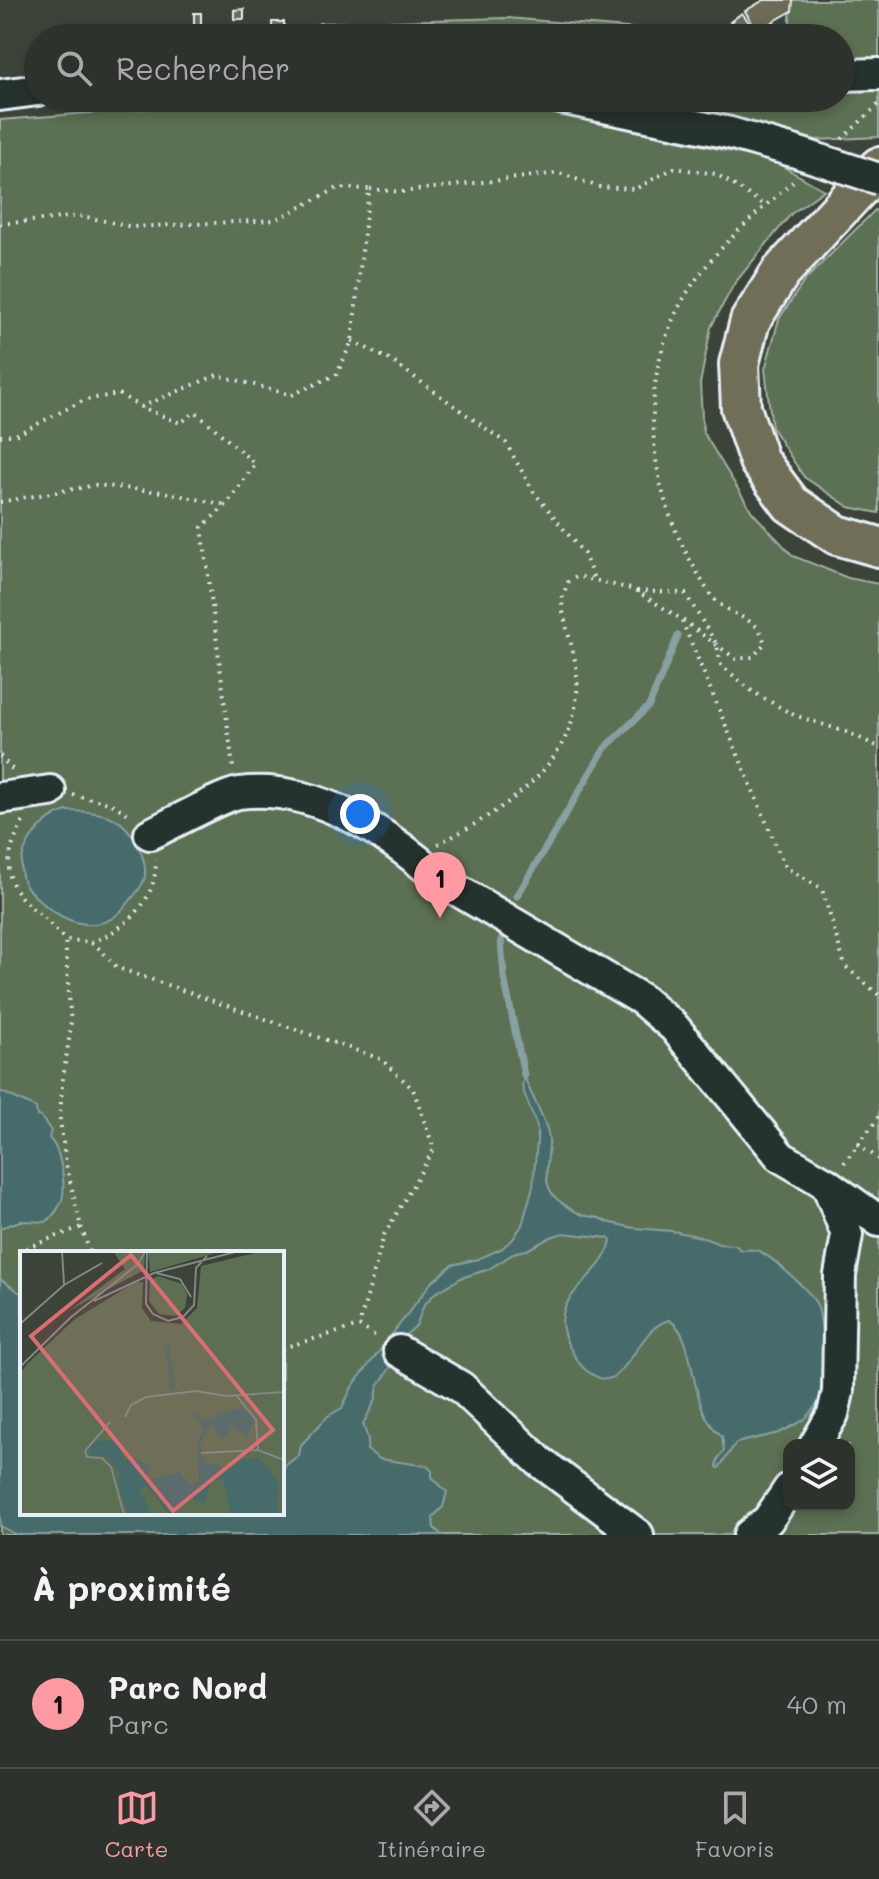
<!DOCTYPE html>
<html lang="fr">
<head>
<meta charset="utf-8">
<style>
  :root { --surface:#2d332c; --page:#393f38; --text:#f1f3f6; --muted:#a7aaa9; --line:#484e48; --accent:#ff9aa2 }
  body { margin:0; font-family:Mali,sans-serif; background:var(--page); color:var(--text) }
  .controls { position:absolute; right:24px; bottom:24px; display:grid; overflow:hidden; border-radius:16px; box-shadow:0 4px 12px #0003 }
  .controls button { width:72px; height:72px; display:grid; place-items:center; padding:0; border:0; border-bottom:2px solid var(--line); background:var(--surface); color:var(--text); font:40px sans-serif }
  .you { position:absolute; left:360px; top:814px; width:28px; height:28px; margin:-20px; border:6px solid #fff; border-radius:50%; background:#1a73e8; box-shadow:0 0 0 12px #1a73e833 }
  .badge { display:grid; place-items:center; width:52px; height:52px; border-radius:50%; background:var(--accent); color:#111; font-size:26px; font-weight:700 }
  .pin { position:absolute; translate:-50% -66px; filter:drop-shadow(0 2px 4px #0008) }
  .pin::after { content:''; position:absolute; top:42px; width:28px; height:24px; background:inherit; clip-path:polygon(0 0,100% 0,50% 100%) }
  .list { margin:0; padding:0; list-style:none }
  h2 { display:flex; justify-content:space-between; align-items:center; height:104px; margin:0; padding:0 32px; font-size:34px }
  h2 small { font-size:26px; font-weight:400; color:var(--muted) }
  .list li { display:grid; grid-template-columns:52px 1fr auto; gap:24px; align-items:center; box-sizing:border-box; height:128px; padding:0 32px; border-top:2px solid var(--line) }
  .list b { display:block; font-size:30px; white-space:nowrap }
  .list p { margin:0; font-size:26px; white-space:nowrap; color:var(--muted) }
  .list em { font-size:26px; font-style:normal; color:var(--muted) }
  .icon { flex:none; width:44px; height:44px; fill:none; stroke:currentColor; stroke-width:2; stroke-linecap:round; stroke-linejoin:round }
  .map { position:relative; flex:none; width:879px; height:1535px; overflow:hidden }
  .search { position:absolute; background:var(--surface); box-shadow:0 4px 12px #0003; left:24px; right:24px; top:24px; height:88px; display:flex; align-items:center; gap:20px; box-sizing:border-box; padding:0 28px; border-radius:44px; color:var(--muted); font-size:30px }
  .sheet { height:232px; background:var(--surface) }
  nav { display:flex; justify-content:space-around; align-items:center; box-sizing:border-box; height:112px; border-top:2px solid var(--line); background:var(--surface); font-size:22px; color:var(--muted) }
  nav a { display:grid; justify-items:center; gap:4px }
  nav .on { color:var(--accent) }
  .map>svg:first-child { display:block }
  .green { fill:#5c6f52; stroke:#a2b0a5; stroke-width:2; fill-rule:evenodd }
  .water { fill:#466b6a; stroke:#87a1a3; stroke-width:2 }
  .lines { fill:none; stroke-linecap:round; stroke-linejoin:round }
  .stream { stroke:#87a1a3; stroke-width:7 }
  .building { fill:#6e6a57; stroke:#e8f1f8; stroke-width:2 }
  .minor-casing { stroke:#e8f1f8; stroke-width:36 }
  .major-casing { stroke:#e8f1f8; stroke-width:44 }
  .path { stroke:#e8f1f8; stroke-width:4; stroke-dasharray:2 6; stroke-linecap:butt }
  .minor { stroke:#26332d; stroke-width:30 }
  .major { stroke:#716e59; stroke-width:38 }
  .minor-bridge-casing { stroke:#e8f1f8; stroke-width:36; stroke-linecap:butt }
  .minor-bridge { stroke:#26332d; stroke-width:30 }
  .inset-river { fill:none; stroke:#466b6a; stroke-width:4 }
  .inset-road { fill:none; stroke:#818986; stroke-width:2 }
  .view { fill:#dc6e71; fill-opacity:0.15; stroke:#dc6e71; stroke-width:4 }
  .inset-edge { fill:none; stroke:#e8f1f8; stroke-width:4 }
</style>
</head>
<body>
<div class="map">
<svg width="879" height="1535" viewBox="0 0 879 1535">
  <rect width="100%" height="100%" fill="#3c443a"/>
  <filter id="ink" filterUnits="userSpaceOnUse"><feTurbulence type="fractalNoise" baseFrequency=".0125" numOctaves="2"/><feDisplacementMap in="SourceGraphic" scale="16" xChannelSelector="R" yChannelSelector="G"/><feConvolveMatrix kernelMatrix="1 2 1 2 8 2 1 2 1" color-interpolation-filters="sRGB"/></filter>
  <g filter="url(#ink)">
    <g class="green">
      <polygon points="791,0 879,0 879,137 817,140 637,98 841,98 841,38 789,38"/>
      <polygon points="507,18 747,38 382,38 318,23"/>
      <path d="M281 98H332L542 110 773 161 824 190 791 214 734 284 711 327 700 384 703 432 752 512 793 556 848 578 879 584V1535H0V120ZM22 1253H282V1513H22ZM789 1445H849V1505H789Z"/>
      <polygon points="875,210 879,211 879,513 849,507 804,477 772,428 765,369 779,319 805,280"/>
    </g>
    <g class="water">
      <path d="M67 811C81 811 102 812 115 819 132 828 147 857 145 876 144 886 134 895 129 902 99 943 57 920 30 891 5 864 37 819 67 811Z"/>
      <path d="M524 1075C530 1096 547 1119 549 1139 550 1160 539 1183 557 1199 564 1205 575 1212 583 1215 593 1218 598 1215 607 1222L634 1228 672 1231 702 1237 719 1244 736 1245 740 1250C747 1250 753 1249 759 1251 773 1258 814 1293 818 1308 824 1329 821 1349 825 1371L822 1377 824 1396 805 1419 793 1426 779 1433 736 1443 719 1468 717 1467 718 1459 724 1451 722 1436C686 1411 699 1336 669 1320 643 1327 636 1360 615 1376 605 1383 596 1377 587 1371 579 1366 574 1355 569 1346 542 1295 602 1282 611 1241L608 1238 563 1233 551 1237 527 1250 516 1252 489 1269 461 1278 434 1294 424 1305 416 1326 400 1340 392 1365 378 1386 376 1399 363 1424 368 1439 367 1450 380 1459 427 1466 432 1471V1477L447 1492 443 1507 433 1517 434 1528 442 1535H17L0 1526V1279L22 1294V1513H282V1473L286 1465 299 1455 301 1445 328 1416 342 1408 352 1387 431 1283 452 1265 478 1259 501 1249 513 1239 522 1225 533 1186 537 1141V1127L522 1087Z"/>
      <path d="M0 1091 36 1108 37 1116 41 1117 51 1131 49 1138C60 1148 65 1179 63 1195 62 1204 54 1216 46 1222L20 1221 0 1228Z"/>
    </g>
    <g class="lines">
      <g class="stream">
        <polyline points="517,896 605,748 649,706 678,636"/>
        <polyline points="501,940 504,977 524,1075"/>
      </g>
    </g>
    <g class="building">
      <polygon points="764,0 793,0 792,11 757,31 745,11"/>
      <polygon points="244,9 244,19 234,19 234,10"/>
      <rect x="194" y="13" width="7" height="18"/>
      <polygon points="742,13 751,25 738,34 730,22"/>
      <rect x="272" y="22" width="12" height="9"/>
    </g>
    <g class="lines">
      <defs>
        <g id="minor">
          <polyline points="841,75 879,74"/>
          <polyline points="0,95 38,90"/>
          <polyline points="561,98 730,133 793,151"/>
          <polyline points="0,798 50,791"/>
          <path d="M150 834C170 825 221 796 239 793 314 783 388 833 442 881L641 999 674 1027 781 1157 827 1184 879 1221"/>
          <polyline points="399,1351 461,1387 539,1461 638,1535"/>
          <polyline points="815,1445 833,1414 838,1392 840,1275 847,1235 827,1184"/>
          <polyline points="749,1535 768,1520 789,1489"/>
        </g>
        <polyline id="major" points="879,167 781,272 750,321 739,364 741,408 759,461 791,504 837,535 879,547"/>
      </defs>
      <use href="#minor" class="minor-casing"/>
      <use href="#major" class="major-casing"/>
      <g class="path">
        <polyline points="842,139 879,104"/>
        <polyline points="0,224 82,216 132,227 275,220 338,188 369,189"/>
        <polyline points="352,341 392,361 506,443 533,491 584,554 594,579"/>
        <polyline points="141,407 217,375 292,395 337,374 352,341 369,189 401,192 559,173 599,187 635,189 674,168 716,174 765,205"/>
        <polyline points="0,436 18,434 84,400 119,394 141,407 180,423 196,412 255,464 226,505 202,527 233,767"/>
        <polyline points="0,502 96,485 162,492 226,505"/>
        <polyline points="637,591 685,593 717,645 721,665 753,692 794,715 849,733 879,747"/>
        <polyline points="682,621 785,867 822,889 845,966 879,995"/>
        <polyline points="0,756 14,771"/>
        <polyline points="73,795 110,803 132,816"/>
        <path d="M23 822C0 866 4 888 43 917 51 923 58 935 66 939 73 942 83 940 91 943 101 948 110 961 118 968L381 1059 413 1089 434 1149 384 1235 359 1326"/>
        <path d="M438 844C507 809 584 760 577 673 575 651 562 620 562 600 563 595 566 588 568 582L578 576 635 590 681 619 736 659 753 657 765 643C763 639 761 631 757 627 746 617 728 612 716 601 707 592 700 577 693 565 646 486 636 374 687 293 715 248 756 214 796 179"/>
        <path d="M91 943C128 927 156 902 156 860"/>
        <polyline points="858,1144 879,1159"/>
        <polyline points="844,1163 879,1117"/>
        <polyline points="81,1227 90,1252 94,1253"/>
        <polyline points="26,1248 81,1227 66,1164 60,1120 62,1085 71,1026 65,938"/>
        <polyline points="359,1326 377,1337"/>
        <polyline points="282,1348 359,1326"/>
      </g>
      <use href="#minor" class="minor"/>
      <use href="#major" class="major"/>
      <defs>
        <polyline id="minor-bridge" points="793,151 879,179"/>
      </defs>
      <use href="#minor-bridge" class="minor-bridge-casing"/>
      <use href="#minor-bridge" class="minor-bridge"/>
    </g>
  </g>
  <g transform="translate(20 1251)">
    <rect width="264" height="264" fill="#3c443a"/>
    <path d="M93 0H125L124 19 50 59 105 18ZM128 0H202L130 21ZM243 0H264V264H0V122L8 112 55 68 114 32 123 31 122 57 131 70 161 73 177 57 181 15ZM138 25 162 33 167 44 165 57 155 65 139 63 129 50 130 29Z" fill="#5c6f52"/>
    <path d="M212 158H224L234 168 228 186 210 174 207 186H200L192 171 180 192 184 213 200 214 206 220 222 208 239 207 259 232 258 264H211L202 225 191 232 184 252 171 248 149 264 126 233 118 242 125 247 130 264H108L97 229 101 223 85 204 75 208 67 199 74 190 96 189 105 209 118 208 129 215 126 230 159 221 172 235 179 230 178 191 184 179 170 159 185 170Z" fill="#466b6a"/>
    <path class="inset-river" d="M147 95 153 139"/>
    <path class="inset-road" d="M42 0 44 33M127 0 126 53 133 63 148 70 163 66 174 54 176 17 187 5M138 0H165M134 22 219 0M136 22 160 28 171 46M74 50 134 22M0 73 44 34 82 12M0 116 50 67 118 13 125 1M216 144 236 169 238 199M105 166 111 154 126 146 176 140 207 145 264 141M90 171 65 200 67 206 82 207 91 216 104 264M181 202 238 199 264 209"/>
    <path class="view" d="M111 4 253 179 153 260 11 85Z"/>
    <rect width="264" height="264" class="inset-edge"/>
  </g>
</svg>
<div class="controls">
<button><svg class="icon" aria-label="layers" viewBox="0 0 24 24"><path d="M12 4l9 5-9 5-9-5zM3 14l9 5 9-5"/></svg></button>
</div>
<div class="you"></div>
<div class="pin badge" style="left:440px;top:918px">1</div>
<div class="search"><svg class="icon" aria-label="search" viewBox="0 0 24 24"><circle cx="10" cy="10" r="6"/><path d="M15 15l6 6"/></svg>Rechercher</div>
</div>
<section class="sheet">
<h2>À proximité<small></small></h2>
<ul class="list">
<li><span class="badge">1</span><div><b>Parc Nord</b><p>Parc</p></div><em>40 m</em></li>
</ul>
</section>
<nav>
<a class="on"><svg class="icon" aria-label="map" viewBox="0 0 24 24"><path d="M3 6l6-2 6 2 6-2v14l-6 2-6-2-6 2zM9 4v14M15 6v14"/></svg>Carte</a>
<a><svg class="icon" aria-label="directions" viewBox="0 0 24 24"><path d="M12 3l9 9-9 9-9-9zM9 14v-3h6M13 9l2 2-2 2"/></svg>Itinéraire</a>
<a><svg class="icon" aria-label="saved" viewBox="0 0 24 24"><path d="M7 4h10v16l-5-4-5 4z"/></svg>Favoris</a>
</nav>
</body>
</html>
